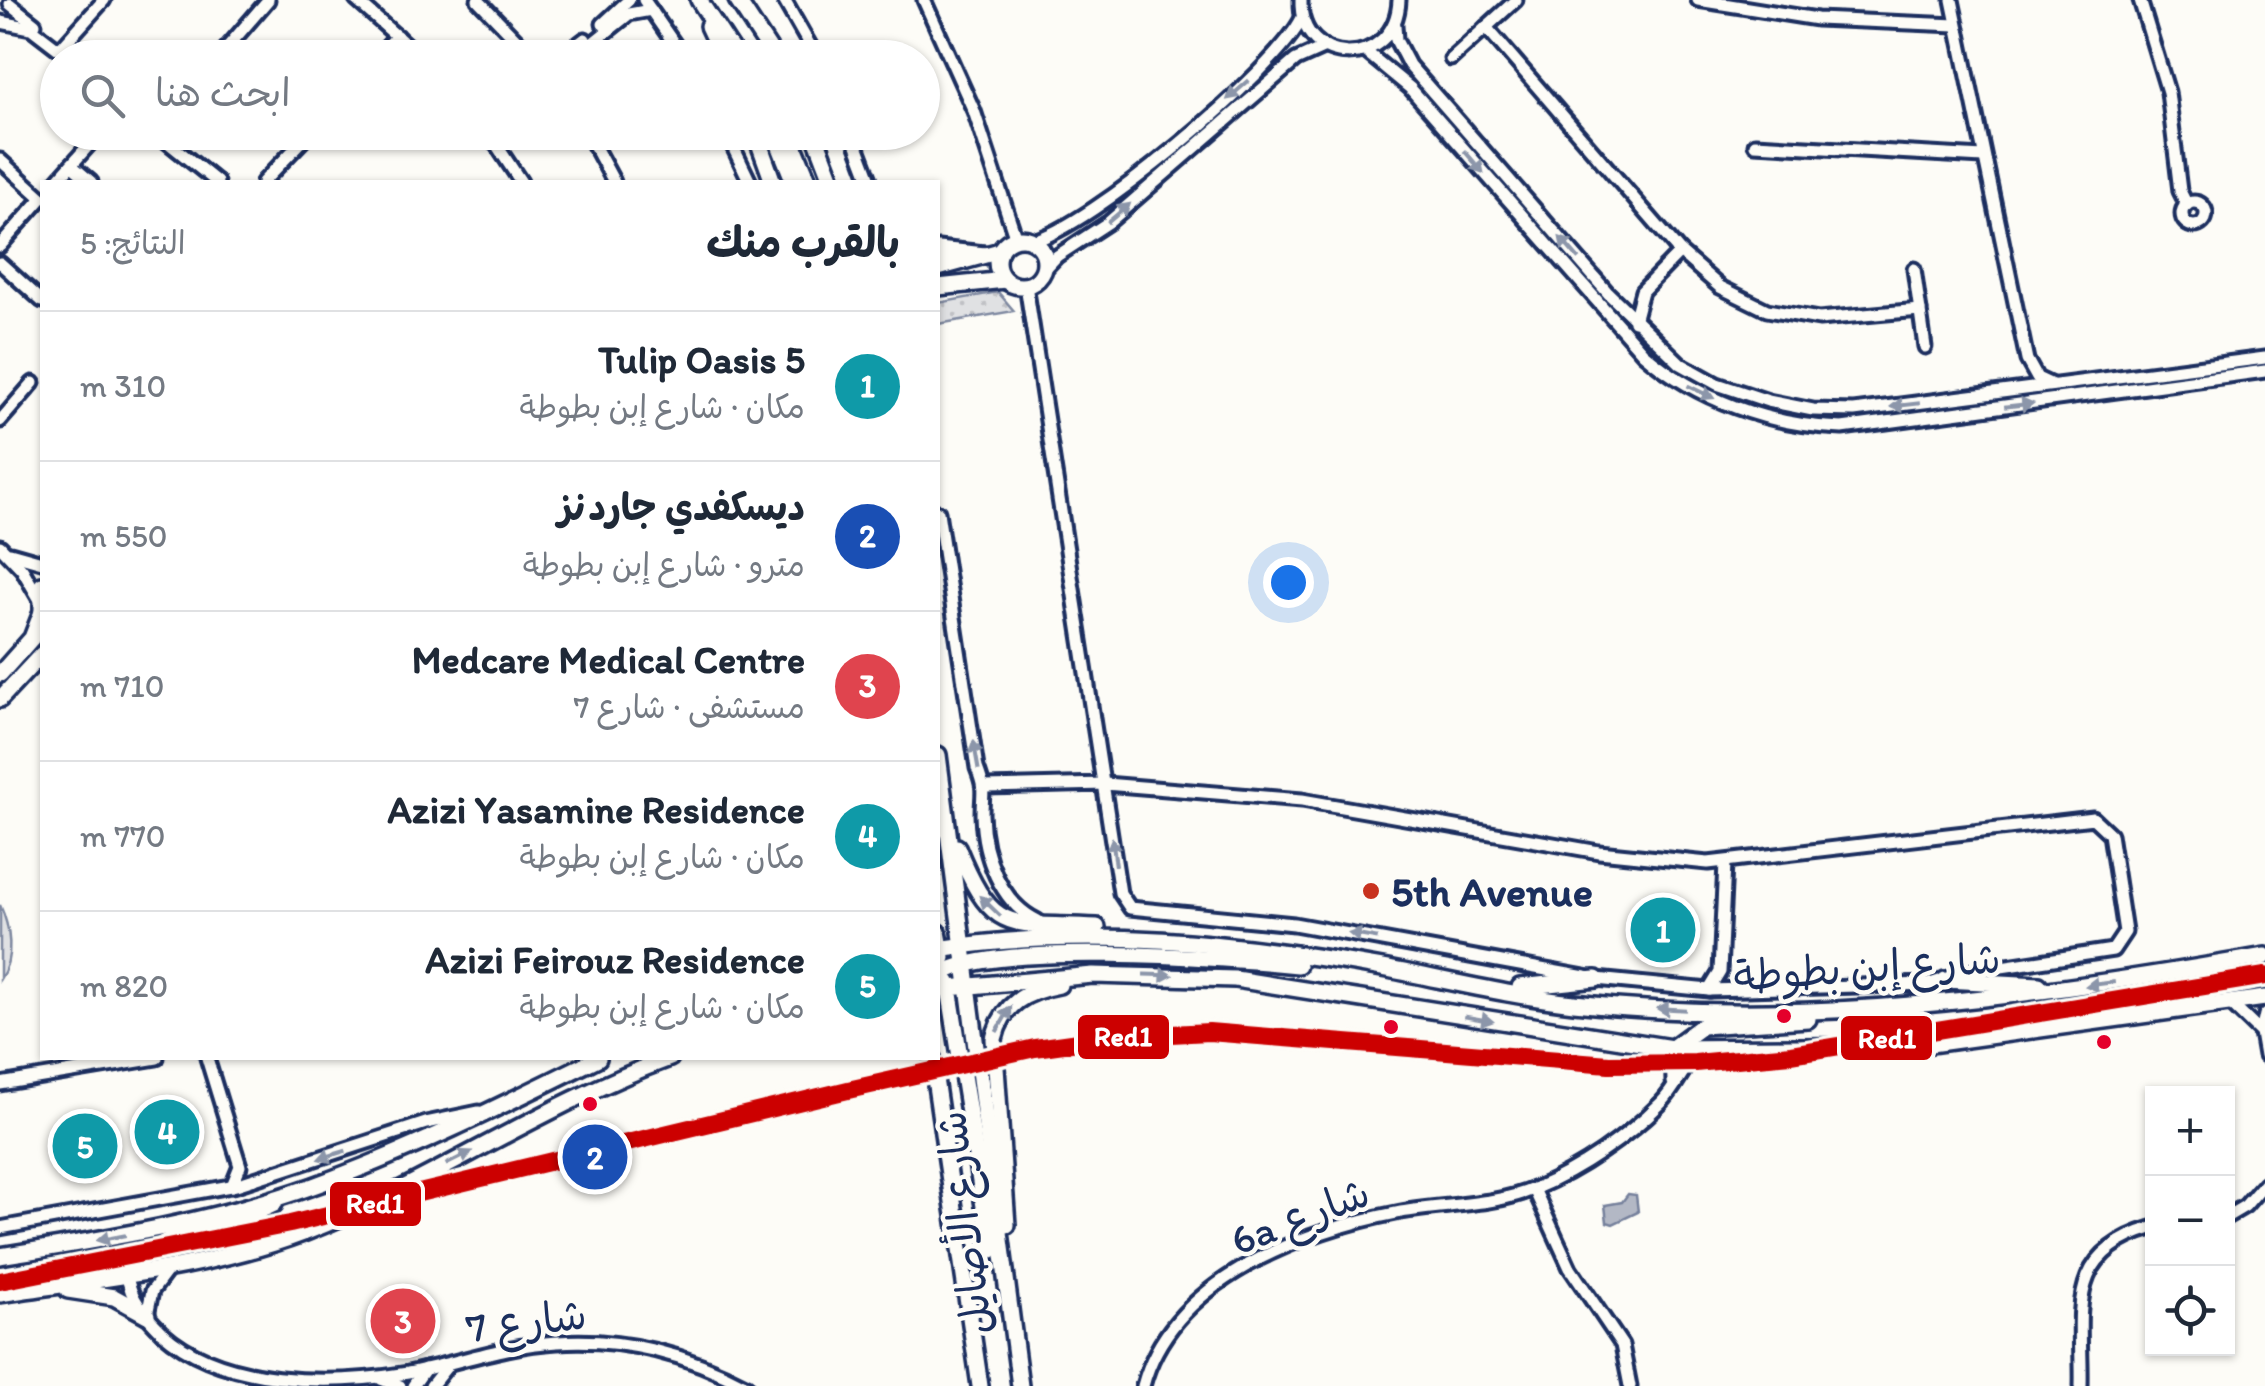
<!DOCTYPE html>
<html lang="ar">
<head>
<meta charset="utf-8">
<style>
  :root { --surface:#fff; --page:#f6f6f7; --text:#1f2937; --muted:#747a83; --line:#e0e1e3; --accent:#0b8043 }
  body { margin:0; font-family:Itim,"Playpen Sans Arabic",sans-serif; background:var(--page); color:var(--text); direction:rtl }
  .controls { position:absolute; right:30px; bottom:30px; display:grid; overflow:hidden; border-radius:0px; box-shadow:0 2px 8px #0004 }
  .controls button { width:90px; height:90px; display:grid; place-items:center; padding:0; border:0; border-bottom:2px solid var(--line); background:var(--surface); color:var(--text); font:50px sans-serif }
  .you { position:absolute; left:1288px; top:582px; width:35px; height:35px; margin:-25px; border:8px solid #fff; border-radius:50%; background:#1a73e8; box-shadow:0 0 0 15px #1a73e833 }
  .badge { display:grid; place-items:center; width:65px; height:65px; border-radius:50%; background:var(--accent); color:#fff; font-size:32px; font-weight:700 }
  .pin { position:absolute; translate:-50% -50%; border:5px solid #fff; box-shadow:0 2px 10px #0006 }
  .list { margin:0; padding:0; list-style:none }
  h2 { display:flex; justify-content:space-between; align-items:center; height:130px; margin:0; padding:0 40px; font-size:42px }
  h2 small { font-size:32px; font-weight:400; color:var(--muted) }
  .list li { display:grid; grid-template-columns:65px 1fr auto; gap:30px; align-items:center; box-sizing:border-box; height:150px; padding:0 40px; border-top:2px solid var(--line) }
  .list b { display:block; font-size:38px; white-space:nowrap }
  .list p { margin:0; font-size:32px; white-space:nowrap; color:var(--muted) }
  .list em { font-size:32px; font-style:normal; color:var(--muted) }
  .icon { flex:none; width:55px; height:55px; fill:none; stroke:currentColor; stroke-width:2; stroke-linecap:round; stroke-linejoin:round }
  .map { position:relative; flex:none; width:2265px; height:1386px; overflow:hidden; direction:ltr }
  .search { position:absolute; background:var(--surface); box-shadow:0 2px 8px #0004; left:40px; top:40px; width:900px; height:110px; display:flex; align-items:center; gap:25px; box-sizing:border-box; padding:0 35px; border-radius:55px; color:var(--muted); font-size:38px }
  .panel { position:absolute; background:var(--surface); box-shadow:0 2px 8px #0004; left:40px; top:180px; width:900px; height:880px; border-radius:0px; direction:rtl }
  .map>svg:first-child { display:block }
  .green { fill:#e0e1e3; stroke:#7e88a0; stroke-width:2.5 }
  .garden { fill:url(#garden-dots); stroke:#7e88a0; stroke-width:2.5 }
  .water { fill:#b3b8c5; stroke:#76819c; stroke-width:2.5 }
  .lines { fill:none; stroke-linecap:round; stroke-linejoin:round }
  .street-casing { stroke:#1b2f5e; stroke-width:19 }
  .secondary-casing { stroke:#1b2f5e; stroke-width:22 }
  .street { stroke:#fdfcf7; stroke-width:11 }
  .secondary { stroke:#fdfcf7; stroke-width:15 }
  .metro-1-casing { stroke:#fdfcf7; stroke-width:25 }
  .metro-1 { stroke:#c00; stroke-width:18 }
  .oneway { fill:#8c96aa }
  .poi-dot { fill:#c8321e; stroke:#fdfcf7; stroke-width:4 }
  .bus-dot { fill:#e4002b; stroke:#fdfcf7; stroke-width:4 }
  .labels { text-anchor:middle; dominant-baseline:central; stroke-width:9; stroke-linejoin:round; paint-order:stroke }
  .poi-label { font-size:42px; font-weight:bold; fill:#1b2f5e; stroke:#fdfcf7; text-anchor:start }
  .street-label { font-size:42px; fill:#1b2f5e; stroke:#fdfcf7 }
  .line-badge { stroke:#fdfcf7; stroke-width:4 }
  .badge-label { font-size:28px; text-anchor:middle; font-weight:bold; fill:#fff }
</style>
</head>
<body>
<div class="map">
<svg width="2265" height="1386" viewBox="0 0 2265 1386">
  <defs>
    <pattern id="garden-dots" width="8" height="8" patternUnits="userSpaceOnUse" patternTransform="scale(2.5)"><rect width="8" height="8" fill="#e0e1e3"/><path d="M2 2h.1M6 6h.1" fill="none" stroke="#c0c1c5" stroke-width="1.8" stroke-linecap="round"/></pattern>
  </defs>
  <rect width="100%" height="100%" fill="#fdfcf7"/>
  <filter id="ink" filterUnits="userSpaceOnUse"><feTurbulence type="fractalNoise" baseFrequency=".01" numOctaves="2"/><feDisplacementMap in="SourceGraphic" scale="20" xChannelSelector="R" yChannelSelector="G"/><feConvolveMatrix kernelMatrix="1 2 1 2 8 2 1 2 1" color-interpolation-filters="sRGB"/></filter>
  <g filter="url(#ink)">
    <path class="green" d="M0 905C10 927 15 958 0 979Z"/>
    <polygon class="garden" points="998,292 1014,311 938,324 938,303"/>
    <polygon class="water" points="1628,1194 1636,1195 1638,1212 1613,1224 1607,1222 1605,1205 1622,1202"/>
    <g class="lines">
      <defs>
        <g id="street">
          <polyline points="356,0 421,58"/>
          <polyline points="478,0 534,58"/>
          <polyline points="644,0 684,58"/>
          <polyline points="784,0 817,58"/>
          <polyline points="924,0 974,111 1016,239"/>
          <path d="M1301 0C1299 70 1396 71 1399 0"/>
          <polyline points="1698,0 1817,19 1956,25"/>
          <polyline points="1952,0 2027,360 2037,378 2052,385"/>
          <polyline points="2140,0 2168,92 2180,191 2187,205"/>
          <polyline points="10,4 35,24"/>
          <polyline points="1,22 31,28 70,58"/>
          <polyline points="603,24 629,0"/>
          <polyline points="1395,25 1396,40 1409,65 1608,293 1681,364 1717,384 1768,401 1813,410 1854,411 2265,358"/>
          <polyline points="1486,27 1680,252 1720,287 1767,310 1819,319 1920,310"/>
          <polyline points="60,49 104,0"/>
          <path d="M1365 51 1410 88 1643 353C1697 400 1771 426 1842 428L2265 371"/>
          <polyline points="218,58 268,0"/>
          <polyline points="377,58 397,36"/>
          <polyline points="560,58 585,39"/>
          <polyline points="574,58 629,14 651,10"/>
          <polyline points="1451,59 1516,0"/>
          <polyline points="155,132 217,182"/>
          <polyline points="488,132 521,182"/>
          <polyline points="587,132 614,182"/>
          <polyline points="726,132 750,182"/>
          <polyline points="852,132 871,182"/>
          <polyline points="1755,144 1983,157"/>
          <polyline points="0,160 42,198"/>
          <polyline points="71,165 91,182"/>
          <polyline points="56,182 95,138"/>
          <polyline points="263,182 311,132"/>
          <circle cx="2194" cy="214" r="12"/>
          <path d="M1032 241C1088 229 1277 70 1302 18"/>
          <polyline points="0,246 42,198"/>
          <polyline points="938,248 985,253"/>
          <polyline points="0,263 42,301"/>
          <polyline points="1914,269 1925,347"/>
          <polyline points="1042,272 1057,256 1109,222 1296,60 1325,47"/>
          <polyline points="1634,321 1642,291 1680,252"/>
          <polyline points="0,421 33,383"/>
          <path d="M938 512 977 768C986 791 982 792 982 814 983 855 1000 903 1038 921"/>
          <polyline points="0,546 22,569 40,600"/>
          <polyline points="10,553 42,562"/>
          <polyline points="986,787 1105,784 1302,800 1599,852 1708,863 2093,818 2110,834 2125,932 2113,950 1968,972 1930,984 1709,990 1596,979 1294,924 1130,908 1120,893 1026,285"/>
          <polyline points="1709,990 1720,972 1725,863"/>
          <polyline points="2230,1003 2261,1033"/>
          <polyline points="2265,1015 2261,1033 2265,1056"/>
          <polyline points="1672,1048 1673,1082"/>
          <polyline points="207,1058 240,1166 232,1186"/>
          <polyline points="0,1084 157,1058"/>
          <polyline points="1534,1189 1570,1268 1622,1345 1630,1386"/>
          <polyline points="2228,1216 2245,1206 2265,1183"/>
          <polyline points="0,1228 236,1185 426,1123 479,1112"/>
          <path d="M127 1275C130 1299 145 1315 162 1332 222 1386 329 1386 408 1373 458 1363 505 1345 557 1342 623 1337 689 1355 747 1386"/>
          <polyline points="147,1315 152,1291 170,1267"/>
          <polyline points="381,1379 400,1386"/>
          <polyline points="413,1386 425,1369"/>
          <polyline points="431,1386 447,1366"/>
          <path d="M1143 1386C1171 1279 1303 1231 1401 1212 1445 1204 1495 1206 1536 1188 1580 1170 1627 1137 1661 1103 1677 1087 1684 1065 1701 1048"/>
          <path d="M2081 1386C2083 1316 2062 1254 2152 1228"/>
        </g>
        <g id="secondary">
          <polyline points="699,0 737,58"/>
          <polyline points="737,0 775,58"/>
          <polyline points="708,26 723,58"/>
          <polyline points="755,132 773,182"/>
          <polyline points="774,132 794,182"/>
          <polyline points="788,132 809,182"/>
          <polyline points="814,132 833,182"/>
          <circle cx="1021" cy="262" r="24"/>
          <polyline points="938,257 965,256"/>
          <polyline points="938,268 1000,251"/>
          <polyline points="938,287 1005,280"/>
          <polyline points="42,585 42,612"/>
          <polyline points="0,674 32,638 42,612"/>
          <polyline points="0,699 42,654"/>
          <polyline points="938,755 1020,1386"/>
          <path d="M957 847C994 938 1009 922 1097 927"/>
          <polyline points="938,932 943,958"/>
          <path d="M938 949C1089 926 1238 942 1388 969 1450 981 1511 996 1574 1003 1805 1029 2037 996 2265 956"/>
          <path d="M938 976C985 940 1231 958 1298 965"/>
          <polyline points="1945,980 2039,985"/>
          <polyline points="948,982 991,1250"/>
          <polyline points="1520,987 1596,979"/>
          <polyline points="938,989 1093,975 1235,979 1672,1048 1916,1046 2265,998"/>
          <polyline points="2155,1011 2188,995 2265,981"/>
          <polyline points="1672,1048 1702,1026 1808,1019"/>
          <polyline points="932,1058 980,1386"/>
          <path d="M1007 1225 994 1039C1002 1004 1026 991 1059 985"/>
          <path d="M0 1256C105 1239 212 1222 313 1186 411 1151 505 1104 598 1058"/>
          <path d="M127 1275C156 1227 227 1228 274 1204"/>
          <polyline points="68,1290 114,1297 147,1315"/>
          <path d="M0 1294C102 1278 209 1269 306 1232 431 1183 544 1104 670 1058"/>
        </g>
      </defs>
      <use href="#street" class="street-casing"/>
      <use href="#secondary" class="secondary-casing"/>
      <use href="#street" class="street"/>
      <use href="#secondary" class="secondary"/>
      <defs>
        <polyline id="metro-1" points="0,1281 290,1224 848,1090 1035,1048 1114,1037 1209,1032 1609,1064 1695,1063 1791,1054 2265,976"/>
      </defs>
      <use href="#metro-1" class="metro-1-casing"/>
      <use href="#metro-1" class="metro-1"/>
    </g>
    <defs><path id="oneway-solid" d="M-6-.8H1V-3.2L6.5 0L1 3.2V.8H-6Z" transform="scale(2.5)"/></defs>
    <g class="oneway">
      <use href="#oneway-solid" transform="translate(1238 90) rotate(139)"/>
      <use href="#oneway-solid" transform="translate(1474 162) rotate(49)"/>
      <use href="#oneway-solid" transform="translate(1119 213) rotate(-40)"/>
      <use href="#oneway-solid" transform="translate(1569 248) rotate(-131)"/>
      <use href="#oneway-solid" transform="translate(1701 392) rotate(26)"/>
      <use href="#oneway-solid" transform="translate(1905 405) rotate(173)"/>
      <use href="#oneway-solid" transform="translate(2019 405) rotate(-7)"/>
      <use href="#oneway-solid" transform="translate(976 755) rotate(-100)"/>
      <use href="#oneway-solid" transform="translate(1114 852) rotate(-98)"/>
      <use href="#oneway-solid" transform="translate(990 906) rotate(-136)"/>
      <use href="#oneway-solid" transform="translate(1363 936) rotate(-170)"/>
      <use href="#oneway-solid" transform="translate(1158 975) rotate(2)"/>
      <use href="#oneway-solid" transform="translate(2100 984) rotate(172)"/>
      <use href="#oneway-solid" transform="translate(1671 1009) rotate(-177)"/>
      <use href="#oneway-solid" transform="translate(1004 1019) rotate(-60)"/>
      <use href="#oneway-solid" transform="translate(1479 1019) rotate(10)"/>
      <use href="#oneway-solid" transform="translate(332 1155) rotate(163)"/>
      <use href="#oneway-solid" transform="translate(459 1158) rotate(-27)"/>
      <use href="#oneway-solid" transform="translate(111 1238) rotate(169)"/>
    </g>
  </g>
  <circle class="poi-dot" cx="1371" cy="891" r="10"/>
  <g class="bus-dot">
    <circle cx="1784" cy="1016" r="9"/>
    <circle cx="1391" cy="1027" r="9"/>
    <circle cx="2104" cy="1042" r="9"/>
    <circle cx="590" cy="1104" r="9"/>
  </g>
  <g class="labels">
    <g class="poi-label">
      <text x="1391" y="891">5th Avenue</text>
    </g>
    <g class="street-label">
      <text transform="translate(1867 967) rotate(-4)">شارع إبن بطوطة</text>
      <text transform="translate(1300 1216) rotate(-21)">6a شارع</text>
      <text transform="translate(964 1223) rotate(-97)">شارع الأصايل</text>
      <text transform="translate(526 1321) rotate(-7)">شارع 7</text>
    </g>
  </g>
  <g class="line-badge">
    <rect x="1076" y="1013" width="95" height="48" rx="10" fill="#c00"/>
    <rect x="1839" y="1014" width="95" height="48" rx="10" fill="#c00"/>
    <rect x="328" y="1180" width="95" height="48" rx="10" fill="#c00"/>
  </g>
  <g class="badge-label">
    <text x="1123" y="1046">Red1</text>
    <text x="1887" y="1048">Red1</text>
    <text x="375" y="1213">Red1</text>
  </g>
</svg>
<div class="controls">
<button>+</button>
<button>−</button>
<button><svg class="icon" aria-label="locate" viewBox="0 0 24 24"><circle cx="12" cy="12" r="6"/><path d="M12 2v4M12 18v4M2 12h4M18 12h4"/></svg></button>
</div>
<div class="you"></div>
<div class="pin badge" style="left:1663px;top:930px;background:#0f9aa8">1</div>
<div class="pin badge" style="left:595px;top:1157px;background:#1a4fb4">2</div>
<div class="pin badge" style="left:403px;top:1321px;background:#e0444e">3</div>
<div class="pin badge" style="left:167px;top:1132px;background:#0f9aa8">4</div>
<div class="pin badge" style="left:85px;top:1146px;background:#0f9aa8">5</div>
<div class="search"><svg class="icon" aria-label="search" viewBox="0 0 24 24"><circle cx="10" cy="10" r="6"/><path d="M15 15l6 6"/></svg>ابحث هنا</div>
<section class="panel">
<h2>بالقرب منك<small>النتائج: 5</small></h2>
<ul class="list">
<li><span class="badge" style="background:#0f9aa8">1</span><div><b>Tulip Oasis 5</b><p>مكان · شارع إبن بطوطة</p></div><em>310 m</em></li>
<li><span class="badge" style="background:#1a4fb4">2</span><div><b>ديسكفدي جاردنز</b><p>مترو · شارع إبن بطوطة</p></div><em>550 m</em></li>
<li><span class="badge" style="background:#e0444e">3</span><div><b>Medcare Medical Centre</b><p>مستشفى · شارع 7</p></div><em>710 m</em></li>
<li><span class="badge" style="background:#0f9aa8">4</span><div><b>Azizi Yasamine Residence</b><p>مكان · شارع إبن بطوطة</p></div><em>770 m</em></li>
<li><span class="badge" style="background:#0f9aa8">5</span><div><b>Azizi Feirouz Residence</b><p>مكان · شارع إبن بطوطة</p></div><em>820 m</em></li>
</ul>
</section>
</div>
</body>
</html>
